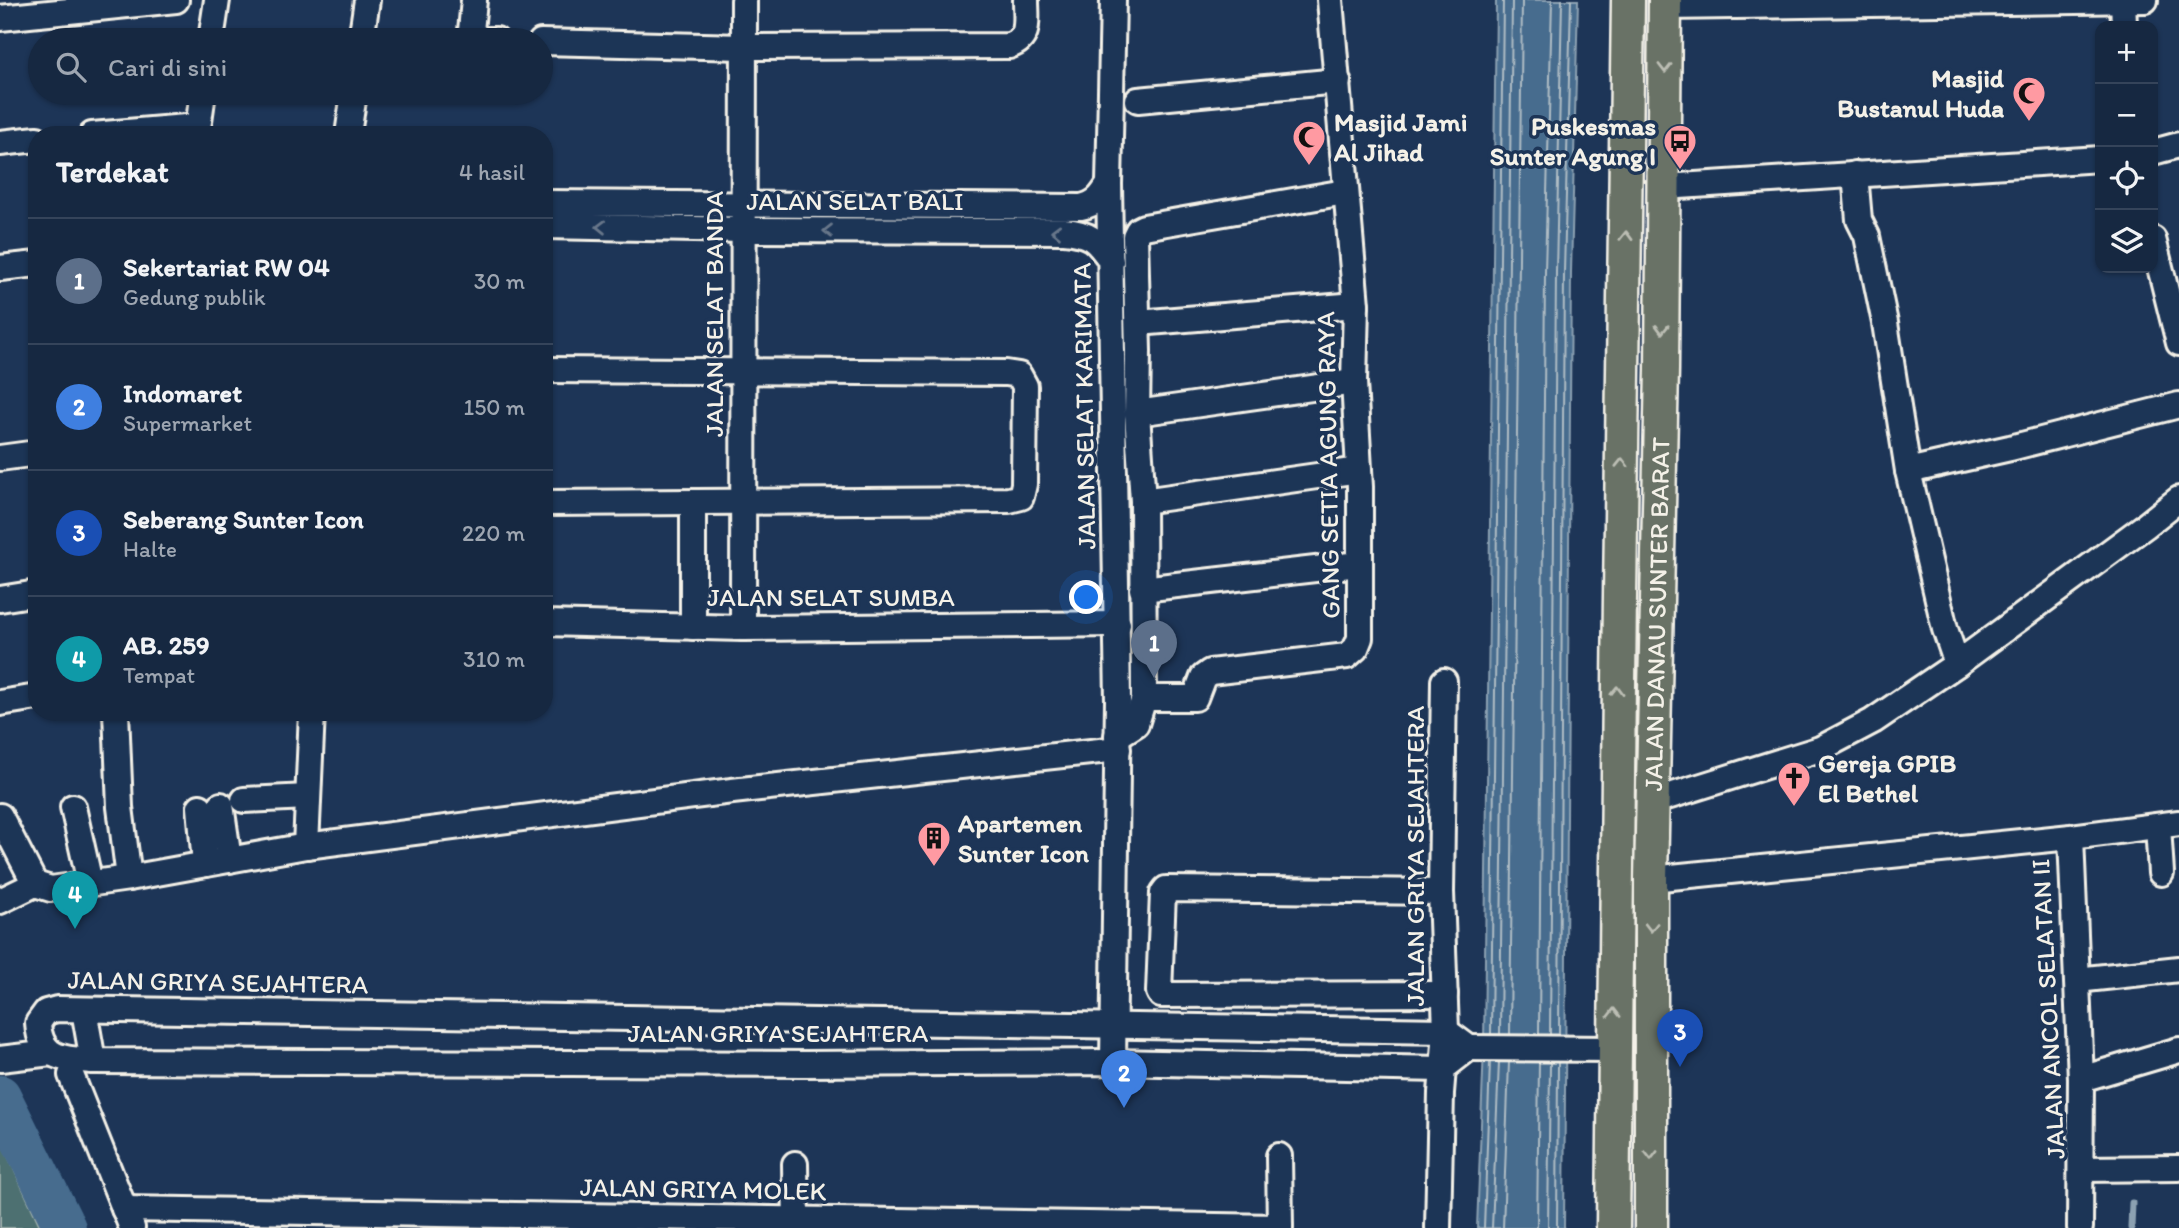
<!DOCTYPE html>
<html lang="id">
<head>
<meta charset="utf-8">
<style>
  :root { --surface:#162841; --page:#23344c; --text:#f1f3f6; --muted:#9ea6b1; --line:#35445a; --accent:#95b2f1 }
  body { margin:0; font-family:Itim,sans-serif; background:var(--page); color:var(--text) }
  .controls { position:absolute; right:21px; top:21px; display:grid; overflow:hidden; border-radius:14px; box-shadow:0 2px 5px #0004 }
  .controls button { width:63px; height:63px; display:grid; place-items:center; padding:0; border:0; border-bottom:2px solid var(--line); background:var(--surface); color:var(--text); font:35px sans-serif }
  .you { position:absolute; left:1087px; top:598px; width:24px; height:24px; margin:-18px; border:5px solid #fff; border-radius:50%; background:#1a73e8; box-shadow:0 0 0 10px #1a73e833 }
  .badge { display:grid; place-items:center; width:46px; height:46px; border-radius:50%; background:var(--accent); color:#fff; font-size:23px; font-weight:700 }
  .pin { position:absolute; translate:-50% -58px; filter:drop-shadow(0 2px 4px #0008) }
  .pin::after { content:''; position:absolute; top:37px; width:24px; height:21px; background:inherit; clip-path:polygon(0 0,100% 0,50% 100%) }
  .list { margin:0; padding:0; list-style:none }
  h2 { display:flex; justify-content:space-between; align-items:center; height:91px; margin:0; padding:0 28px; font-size:30px }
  h2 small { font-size:23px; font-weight:400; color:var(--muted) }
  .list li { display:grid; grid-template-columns:46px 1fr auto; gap:21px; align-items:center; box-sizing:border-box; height:126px; padding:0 28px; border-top:2px solid var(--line) }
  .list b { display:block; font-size:26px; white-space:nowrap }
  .list p { margin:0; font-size:23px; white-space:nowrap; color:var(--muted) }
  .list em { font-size:23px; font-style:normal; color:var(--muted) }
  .icon { flex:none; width:38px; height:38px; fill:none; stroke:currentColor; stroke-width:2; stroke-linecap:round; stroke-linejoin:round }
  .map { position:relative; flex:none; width:2179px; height:1228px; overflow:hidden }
  .search { position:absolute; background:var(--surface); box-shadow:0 2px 5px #0004; left:28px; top:28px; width:525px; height:77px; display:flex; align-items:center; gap:18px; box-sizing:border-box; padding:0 24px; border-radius:38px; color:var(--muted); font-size:26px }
  .panel { position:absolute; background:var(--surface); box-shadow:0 2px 5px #0004; left:28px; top:126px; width:525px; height:595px; border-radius:28px }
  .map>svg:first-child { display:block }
  .green { fill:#4d7071; stroke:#a0b0ac; stroke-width:2 }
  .water { fill:#476c8e; stroke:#8ca1b2; stroke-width:2 }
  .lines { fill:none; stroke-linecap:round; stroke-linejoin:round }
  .shore { stroke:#afbcc4; stroke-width:2 }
  .stream { stroke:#8ca1b2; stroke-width:7 }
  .river { stroke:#476c8e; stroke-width:42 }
  .minor-casing { stroke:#f4f1e8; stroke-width:30 }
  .major-casing { stroke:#f4f1e8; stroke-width:37 }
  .minor { stroke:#1d3557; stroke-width:24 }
  .major { stroke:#697266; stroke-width:32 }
  .oneway { stroke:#bcbeb4 }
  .oneway2 { stroke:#68778a }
  .labels { text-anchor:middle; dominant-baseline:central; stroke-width:7; stroke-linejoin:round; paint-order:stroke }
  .poi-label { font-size:26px; font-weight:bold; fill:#f4f1e8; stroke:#1d3557; text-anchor:start }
  .street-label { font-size:26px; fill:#f4f1e8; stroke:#1d3557 }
</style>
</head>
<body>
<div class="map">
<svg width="2179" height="1228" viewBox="0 0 2179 1228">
  <rect width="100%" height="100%" fill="#1d3557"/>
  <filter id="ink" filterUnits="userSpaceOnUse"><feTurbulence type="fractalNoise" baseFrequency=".0143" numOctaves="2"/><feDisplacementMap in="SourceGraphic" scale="14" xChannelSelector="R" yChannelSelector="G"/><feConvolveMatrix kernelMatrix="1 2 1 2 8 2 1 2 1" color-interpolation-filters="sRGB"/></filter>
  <g filter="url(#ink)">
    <polygon class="green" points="0,1139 41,1228 0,1228"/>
    <polygon class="water" points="1496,0 1578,0 1571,272 1564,1228 1477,1228 1484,1047"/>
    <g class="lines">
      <g class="shore">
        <polyline points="1491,1034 1503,0"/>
        <polyline points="1500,1034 1512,0"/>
        <polyline points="1510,1034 1522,0"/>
        <polyline points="1539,1034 1545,272 1552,0"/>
        <polyline points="1550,1035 1556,272 1562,0"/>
        <polyline points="1559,1035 1564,272 1571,0"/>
        <polyline points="1484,1228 1490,1062"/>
        <polyline points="1492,1228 1499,1062"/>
        <polyline points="1503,1228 1509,1062"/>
        <polyline points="1537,1228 1539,1062"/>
        <polyline points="1548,1228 1550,1063"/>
        <polyline points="1557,1228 1558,1063"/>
      </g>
      <polyline class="stream" points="2131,1228 2132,1203"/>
      <polyline class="river" points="0,1096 65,1228"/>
      <defs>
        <g id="minor">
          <polyline points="474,0 471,31 481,40 496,40"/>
          <polyline points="1113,0 1109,184 1118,700 1113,1062"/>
          <polyline points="2123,0 2124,26"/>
          <polyline points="1665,7 2145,0"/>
          <polyline points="0,18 176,0"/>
          <polyline points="211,40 217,0"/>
          <polyline points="361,40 367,0"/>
          <path d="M541 42 744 47 1009 46C1031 39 1026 20 1026 0"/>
          <polyline points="1138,100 1338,81"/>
          <polyline points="92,135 198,126"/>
          <polyline points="197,135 203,93"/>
          <polyline points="348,135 354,93"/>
          <polyline points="0,143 37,139"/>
          <polyline points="2153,152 2179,145"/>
          <polyline points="1855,174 1859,220 1867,236 1885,323 1908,471"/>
          <polyline points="1664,187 2100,159"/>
          <path d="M544 203 1081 207C1096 204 1101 197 1109 184"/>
          <path d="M544 226 744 230 1064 231C1090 233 1097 240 1111 261"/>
          <polyline points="2153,239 2179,343"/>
          <polyline points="0,268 37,264"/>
          <polyline points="1138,323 1356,305"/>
          <polyline points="544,370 1006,373 1019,375 1025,386 1024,484 1021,497 1009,500 544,503"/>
          <polyline points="1137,413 1354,382"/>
          <polyline points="0,458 37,453"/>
          <polyline points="1143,501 1359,470"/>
          <polyline points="693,503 693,627"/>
          <polyline points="1142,589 1359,564"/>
          <polyline points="0,599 37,593"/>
          <polyline points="544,623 743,628 1118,624"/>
          <polyline points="743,628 744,0"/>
          <polyline points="1957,664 1945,629 1908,471 2010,448 2179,405"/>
          <polyline points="1144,698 1143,501 1137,413 1138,351 1135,236 1138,230 1144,227 1345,192"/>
          <polyline points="0,703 37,697"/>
          <polyline points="116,712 120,807 129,878"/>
          <polyline points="1117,736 1136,724 1144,698 1195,698 1203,677 1210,672 1347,656 1356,648 1360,638 1360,487 1354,382 1356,305 1330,0"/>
          <polyline points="244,800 308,797"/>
          <polyline points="1654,801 1820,749 1873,721 1957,664 2145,526 2179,499"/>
          <polyline points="221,805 229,860"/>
          <polyline points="73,807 90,883"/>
          <polyline points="200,807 205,864"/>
          <polyline points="0,816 35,884 51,889 129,878 306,846 312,712"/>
          <polyline points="2158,826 2161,873"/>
          <polyline points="2071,837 2081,1079 2080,1228"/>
          <polyline points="306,846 732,791 1118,749"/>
          <polyline points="1651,879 2071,837 2179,823"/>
          <polyline points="1441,892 1166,889 1163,893 1159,992 1161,995 1445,994"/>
          <polyline points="0,901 35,884"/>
          <polyline points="2077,980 2179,969"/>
          <path d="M57 1009 1446 1031 1469 1048 1442 1069 1113 1062 804 1064 93 1061C63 1059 40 1059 38 1023L46 1012Z"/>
          <polyline points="84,1010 93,1061"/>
          <polyline points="1469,1048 1614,1049"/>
          <polyline points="0,1059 51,1053"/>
          <polyline points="71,1075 132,1228"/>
          <polyline points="2081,1079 2179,1050"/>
          <polyline points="1279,1156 1280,1228"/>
          <polyline points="795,1164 796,1228"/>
          <polyline points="2081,1169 2179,1168"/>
          <polyline points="124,1209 1280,1227"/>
          <polyline points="1438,1228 1441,1093 1446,1031 1441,892 1444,681"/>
        </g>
        <g id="major">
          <path d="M1613 1228C1615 819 1624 409 1628 0"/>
          <path id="s1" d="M1651 1228V879L1662 369 1665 0"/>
        </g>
      </defs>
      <use href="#minor" class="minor-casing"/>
      <use href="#major" class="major-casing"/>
      <use href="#minor" class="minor"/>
      <use href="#major" class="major"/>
    </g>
    <defs><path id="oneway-chevron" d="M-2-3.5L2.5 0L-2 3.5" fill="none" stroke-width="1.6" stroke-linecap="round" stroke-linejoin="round" transform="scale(1.75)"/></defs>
    <g class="oneway">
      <use href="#oneway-chevron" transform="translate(1665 68) rotate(90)"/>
      <use href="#oneway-chevron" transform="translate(1626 236) rotate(-89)"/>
      <use href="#oneway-chevron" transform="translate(1662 329) rotate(91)"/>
      <use href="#oneway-chevron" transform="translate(1622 463) rotate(-89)"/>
      <use href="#oneway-chevron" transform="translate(1617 691) rotate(-89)"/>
      <use href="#oneway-chevron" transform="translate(1651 927) rotate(90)"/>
      <use href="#oneway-chevron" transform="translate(1614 1013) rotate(-90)"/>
      <use href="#oneway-chevron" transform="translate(1651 1155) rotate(90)"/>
    </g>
    <g class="oneway2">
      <use href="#oneway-chevron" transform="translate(601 227) rotate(-179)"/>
      <use href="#oneway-chevron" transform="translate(828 231) rotate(-180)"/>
      <use href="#oneway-chevron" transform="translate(1056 231) rotate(-179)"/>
    </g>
  </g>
  <defs>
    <symbol id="mosque-pin" viewBox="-11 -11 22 30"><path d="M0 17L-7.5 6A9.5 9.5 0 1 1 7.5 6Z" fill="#ff9aa2" stroke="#1d3557"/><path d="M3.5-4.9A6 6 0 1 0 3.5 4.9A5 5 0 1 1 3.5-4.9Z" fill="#111"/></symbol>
    <symbol id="bus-pin" viewBox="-11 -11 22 30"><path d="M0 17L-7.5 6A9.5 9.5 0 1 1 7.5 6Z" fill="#ff9aa2" stroke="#1d3557"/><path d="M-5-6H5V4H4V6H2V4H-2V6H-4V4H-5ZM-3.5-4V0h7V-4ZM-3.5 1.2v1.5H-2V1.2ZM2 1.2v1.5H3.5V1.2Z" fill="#111"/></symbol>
    <symbol id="church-pin" viewBox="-11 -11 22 30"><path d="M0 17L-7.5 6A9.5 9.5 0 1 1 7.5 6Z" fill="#ff9aa2" stroke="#1d3557"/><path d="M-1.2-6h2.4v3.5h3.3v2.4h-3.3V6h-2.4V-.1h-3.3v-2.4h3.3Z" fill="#111"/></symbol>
    <symbol id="building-pin" viewBox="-11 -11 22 30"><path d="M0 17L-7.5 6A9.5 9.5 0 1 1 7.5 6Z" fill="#ff9aa2" stroke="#1d3557"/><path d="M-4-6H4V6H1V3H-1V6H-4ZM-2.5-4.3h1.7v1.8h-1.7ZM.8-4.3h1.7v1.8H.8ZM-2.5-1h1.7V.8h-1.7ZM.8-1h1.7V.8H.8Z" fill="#111"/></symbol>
  </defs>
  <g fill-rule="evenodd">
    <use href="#mosque-pin" x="2010" y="74" width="38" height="52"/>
    <use href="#mosque-pin" x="1290" y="118" width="38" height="52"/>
    <use href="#bus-pin" x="1661" y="122" width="38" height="52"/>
    <use href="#church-pin" x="1775" y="759" width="38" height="52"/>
    <use href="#building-pin" x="915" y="819" width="38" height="52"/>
  </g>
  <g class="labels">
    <g class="poi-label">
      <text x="2004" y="78" text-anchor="end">Masjid<tspan x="2004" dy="30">Bustanul Huda</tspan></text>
      <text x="1334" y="122">Masjid Jami<tspan x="1334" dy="30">Al Jihad</tspan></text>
      <text x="1656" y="126" text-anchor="end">Puskesmas<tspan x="1656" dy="30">Sunter Agung I</tspan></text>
      <text x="1818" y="763">Gereja GPIB<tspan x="1818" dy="30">El Bethel</tspan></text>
      <text x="958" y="823">Apartemen<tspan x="958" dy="30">Sunter Icon</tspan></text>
    </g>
    <g class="street-label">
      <text x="855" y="201">JALAN SELAT BALI</text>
      <text transform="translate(714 314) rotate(-90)">JALAN SELAT BANDA</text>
      <text transform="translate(1084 406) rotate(-91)">JALAN SELAT KARIMATA</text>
      <text transform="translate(1328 465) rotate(-91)">GANG SETIA AGUNG RAYA</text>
      <text x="831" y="597">JALAN SELAT SUMBA</text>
      <text stroke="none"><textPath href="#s1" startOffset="614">JALAN DANAU SUNTER BARAT</textPath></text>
      <text transform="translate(1415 856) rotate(-90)">JALAN GRIYA SEJAHTERA</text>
      <text transform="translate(218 982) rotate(1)">JALAN GRIYA SEJAHTERA</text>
      <text transform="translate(2048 1009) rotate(-93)">JALAN ANCOL SELATAN II</text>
      <text x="778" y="1033">JALAN GRIYA SEJAHTERA</text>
      <text transform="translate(703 1189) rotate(1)">JALAN GRIYA MOLEK</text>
    </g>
  </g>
</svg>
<div class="controls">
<button>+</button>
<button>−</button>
<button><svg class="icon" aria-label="locate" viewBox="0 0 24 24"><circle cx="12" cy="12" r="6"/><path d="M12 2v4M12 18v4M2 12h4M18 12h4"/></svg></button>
<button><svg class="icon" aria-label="layers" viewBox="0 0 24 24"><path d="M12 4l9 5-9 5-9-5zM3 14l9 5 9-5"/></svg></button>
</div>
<div class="you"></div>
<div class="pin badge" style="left:1154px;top:678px;background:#5c6f8a">1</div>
<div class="pin badge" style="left:1124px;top:1108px;background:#3f7fe0">2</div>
<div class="pin badge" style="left:1680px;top:1067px;background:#1a4fb4">3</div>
<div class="pin badge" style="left:75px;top:929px;background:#0f9aa8">4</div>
<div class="search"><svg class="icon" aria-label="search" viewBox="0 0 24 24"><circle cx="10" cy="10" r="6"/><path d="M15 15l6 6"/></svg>Cari di sini</div>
<section class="panel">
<h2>Terdekat<small>4 hasil</small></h2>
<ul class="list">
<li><span class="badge" style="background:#5c6f8a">1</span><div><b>Sekertariat RW 04</b><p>Gedung publik</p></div><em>30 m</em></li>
<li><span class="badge" style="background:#3f7fe0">2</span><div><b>Indomaret</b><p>Supermarket</p></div><em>150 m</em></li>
<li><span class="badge" style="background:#1a4fb4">3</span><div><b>Seberang Sunter Icon</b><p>Halte</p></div><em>220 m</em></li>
<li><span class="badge" style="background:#0f9aa8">4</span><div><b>AB. 259</b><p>Tempat</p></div><em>310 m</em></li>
</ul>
</section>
</div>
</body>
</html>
